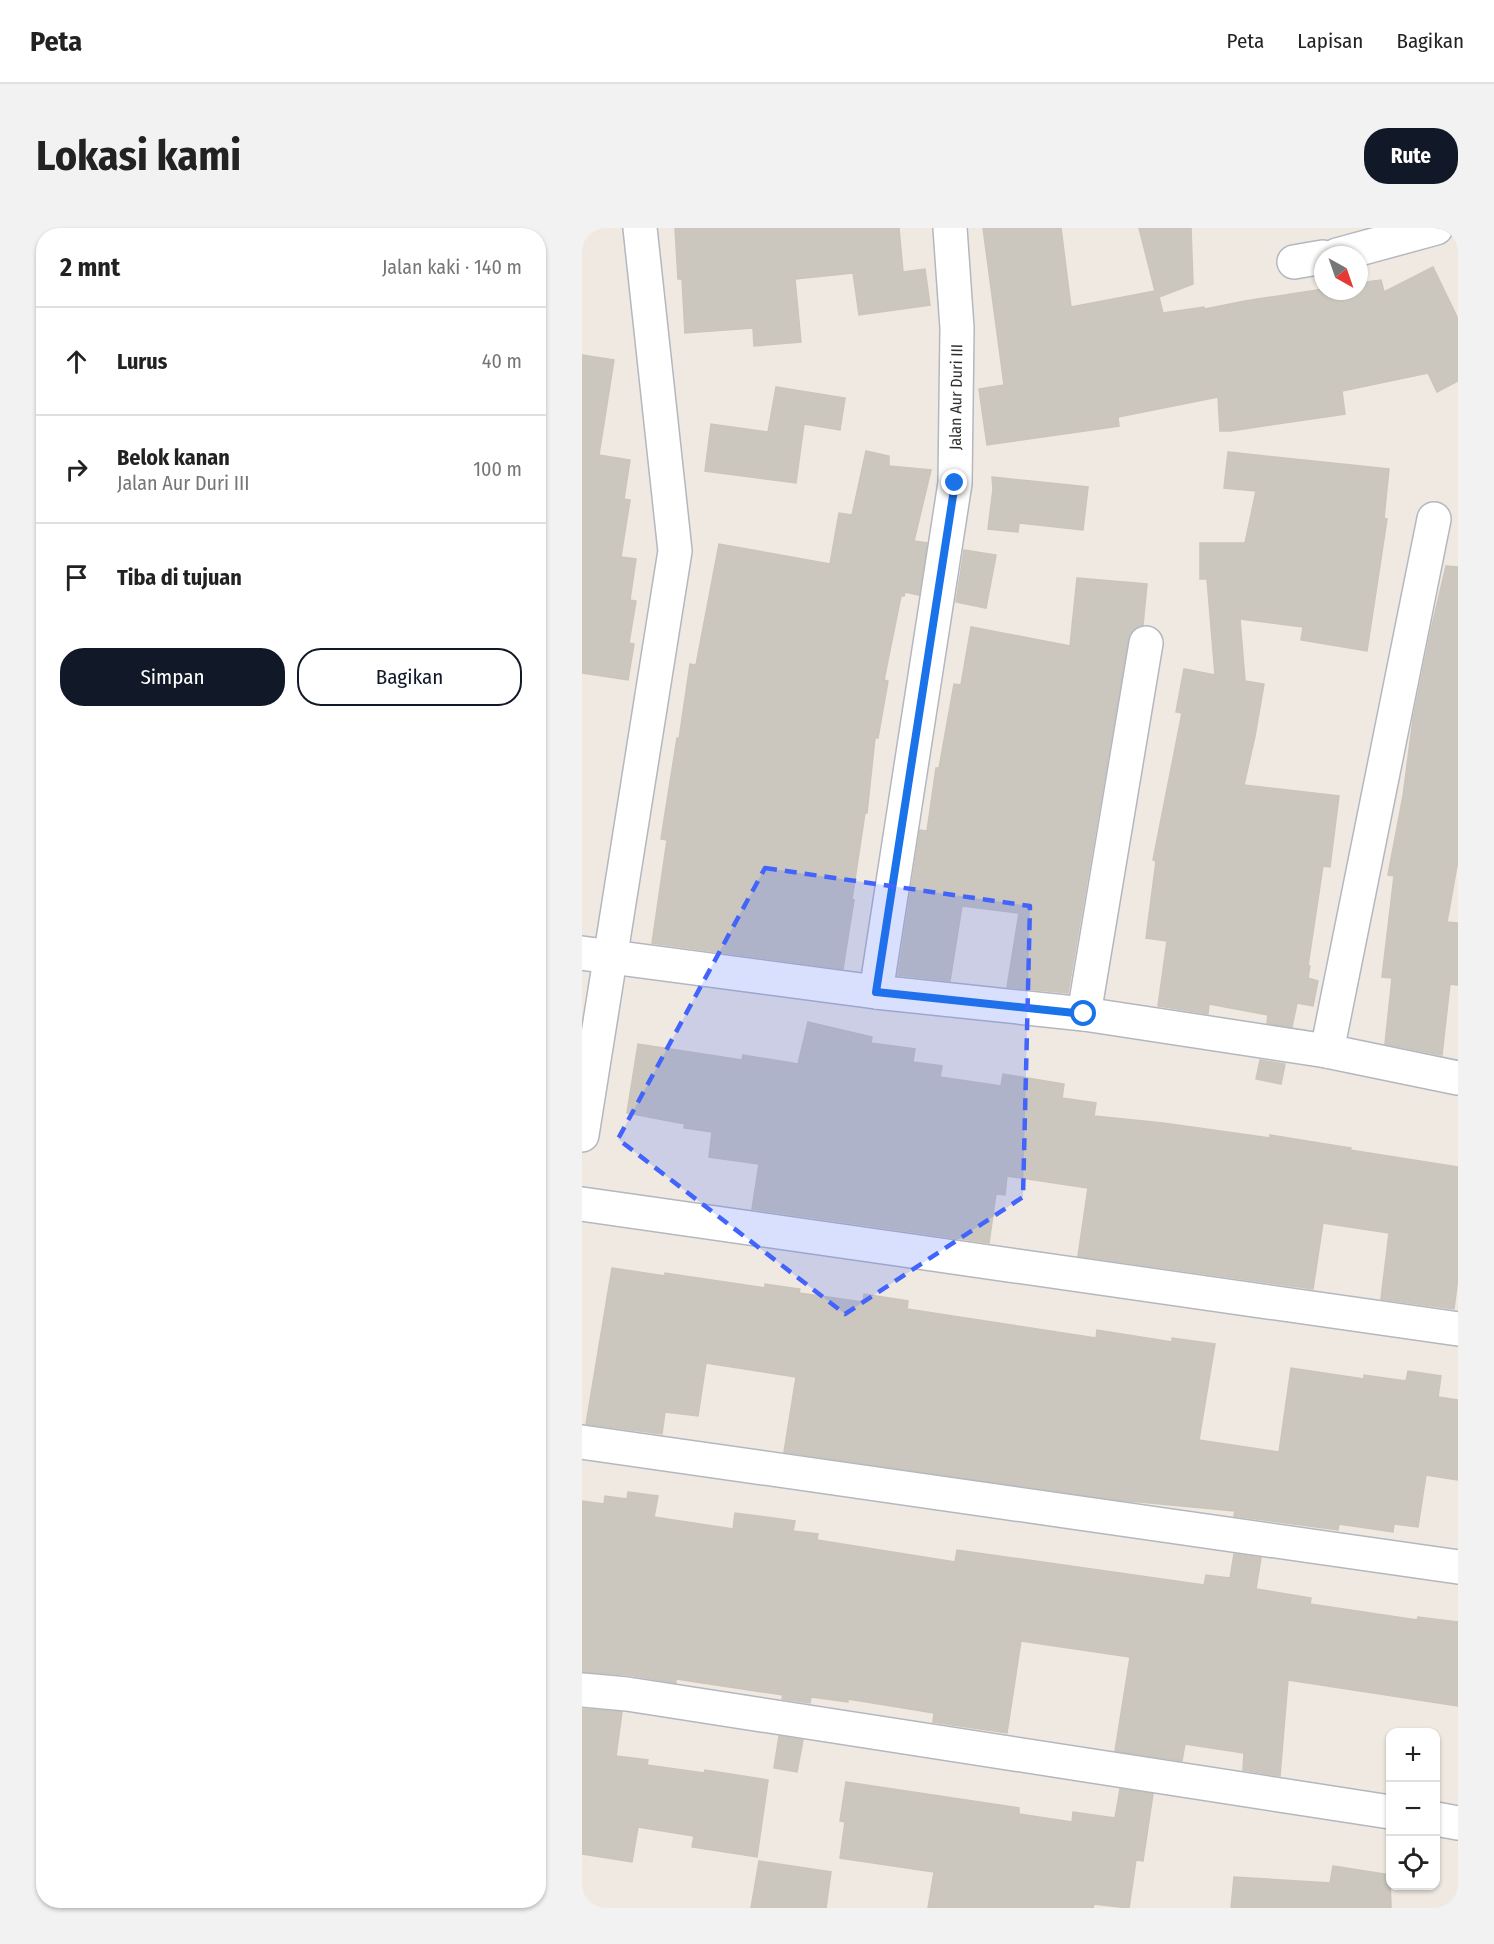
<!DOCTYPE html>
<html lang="id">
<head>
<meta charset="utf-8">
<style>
  :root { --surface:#fff; --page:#f2f2f2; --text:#222; --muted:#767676; --line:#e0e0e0; --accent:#111827 }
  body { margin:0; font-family:"Fira Sans Condensed",sans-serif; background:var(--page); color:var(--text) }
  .controls { position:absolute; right:18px; bottom:18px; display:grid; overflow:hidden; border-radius:12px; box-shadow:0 2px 4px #0004 }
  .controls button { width:54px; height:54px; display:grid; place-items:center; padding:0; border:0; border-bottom:2px solid var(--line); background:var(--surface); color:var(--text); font:30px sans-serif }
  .compass { position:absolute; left:732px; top:18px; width:54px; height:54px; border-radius:50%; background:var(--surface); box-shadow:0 2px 4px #0004; rotate:140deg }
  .stop { position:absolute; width:18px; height:18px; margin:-14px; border:4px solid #1a73e8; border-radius:50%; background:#fff }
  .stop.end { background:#1a73e8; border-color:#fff; box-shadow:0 2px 6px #0008 }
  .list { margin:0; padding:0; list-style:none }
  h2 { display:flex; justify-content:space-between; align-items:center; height:78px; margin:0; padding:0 24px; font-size:26px }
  h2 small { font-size:20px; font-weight:400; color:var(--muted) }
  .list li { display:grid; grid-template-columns:39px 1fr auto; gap:18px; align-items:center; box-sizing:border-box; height:108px; padding:0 24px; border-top:2px solid var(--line) }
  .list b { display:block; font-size:22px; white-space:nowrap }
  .list p { margin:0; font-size:20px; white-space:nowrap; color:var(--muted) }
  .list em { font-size:20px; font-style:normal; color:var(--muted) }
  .actions { display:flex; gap:12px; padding:18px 24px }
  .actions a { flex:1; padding:14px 0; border:2px solid var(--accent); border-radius:24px; text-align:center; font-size:21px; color:var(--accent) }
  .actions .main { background:var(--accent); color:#fff }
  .icon { flex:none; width:33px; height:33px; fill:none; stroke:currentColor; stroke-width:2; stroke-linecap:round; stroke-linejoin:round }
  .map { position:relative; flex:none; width:876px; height:1680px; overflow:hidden; border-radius:24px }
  header { display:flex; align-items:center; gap:36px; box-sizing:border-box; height:84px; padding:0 30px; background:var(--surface); border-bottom:2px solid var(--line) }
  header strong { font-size:28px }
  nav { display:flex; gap:33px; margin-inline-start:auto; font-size:21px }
  .intro { display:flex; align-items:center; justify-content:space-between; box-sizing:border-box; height:144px; padding:0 36px }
  h1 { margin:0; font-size:42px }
  .button { padding:15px 27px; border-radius:24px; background:var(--accent); color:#fff; font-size:21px; font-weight:700 }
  main { display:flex; gap:36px; padding:0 36px }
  aside { flex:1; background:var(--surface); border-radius:24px; box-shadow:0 2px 4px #0004 }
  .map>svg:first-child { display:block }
  .building { fill:#cbc7bf; stroke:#cbc5ba; stroke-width:1.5 }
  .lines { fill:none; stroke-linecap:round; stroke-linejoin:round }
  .street-casing { stroke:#b4b7c1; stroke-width:36 }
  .street { stroke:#fff; stroke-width:33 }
  .route { stroke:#1a73e8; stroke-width:8 }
  .marked { fill:#4264fb; fill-opacity:0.2; stroke:#4264fb; stroke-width:4.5; stroke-dasharray:12 8; stroke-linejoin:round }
  .labels { text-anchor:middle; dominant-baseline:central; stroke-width:4.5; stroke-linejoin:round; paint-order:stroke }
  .street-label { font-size:16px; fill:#2e2e2e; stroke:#fff }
</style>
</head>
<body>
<header>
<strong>Peta</strong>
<nav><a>Peta</a><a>Lapisan</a><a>Bagikan</a></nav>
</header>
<div class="intro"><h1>Lokasi kami</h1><a class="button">Rute</a></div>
<main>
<aside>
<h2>2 mnt<small>Jalan kaki · 140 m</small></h2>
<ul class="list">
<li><svg class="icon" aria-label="ahead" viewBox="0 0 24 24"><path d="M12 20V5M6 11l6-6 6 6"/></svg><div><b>Lurus</b></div><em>40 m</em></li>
<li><svg class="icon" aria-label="right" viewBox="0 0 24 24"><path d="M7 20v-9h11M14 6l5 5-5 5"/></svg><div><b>Belok kanan</b><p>Jalan Aur Duri III</p></div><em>100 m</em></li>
<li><svg class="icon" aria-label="arrive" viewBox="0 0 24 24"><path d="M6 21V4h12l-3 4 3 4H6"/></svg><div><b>Tiba di tujuan</b></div></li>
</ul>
<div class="actions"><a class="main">Simpan</a><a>Bagikan</a></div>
</aside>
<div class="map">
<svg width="876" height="1680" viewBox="0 0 876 1680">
  <rect width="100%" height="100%" fill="#efe9e1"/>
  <g class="building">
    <polygon points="93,0 317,0 321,44 343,41 348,77 277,87 271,45 213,51 219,114 172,118 171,100 103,105 100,51 96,51"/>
    <polygon points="401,0 479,0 489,79 573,63 557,0 609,0 611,56 577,69 581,85 622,79 623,81 663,73 741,61 741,63 777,63 777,55 799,52 802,64 851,39 876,91 876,153 855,164 846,145 760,163 763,186 648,203 638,203 636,169 536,189 537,198 405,217 397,161 422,157"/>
    <polygon points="0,127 32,132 17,227 48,232 42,271 48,272 39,329 54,331 48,372 54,373 47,415 52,416 46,452 0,445"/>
    <polygon points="194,159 263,170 258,202 222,196 214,255 123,243 129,196 186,204"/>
    <polygon points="284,223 307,228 307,238 349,242 332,313 345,315 337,367 323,364 322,368 319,368 302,452 306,453 296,510 293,510 285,585 283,585 274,645 270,671 272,672 261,741 70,715 85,612 79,611 95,510 97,511 108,436 114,437 137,316 248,336 257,285 270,287"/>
    <polygon points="646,224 807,241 802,290 805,291 785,423 719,412 721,399 658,391 663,453 682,456 673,508 662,557 757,568 748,639 741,638 726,738 728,738 726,750 736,753 731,778 715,775 710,799 685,795 686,787 627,776 626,786 576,778 585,713 564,710 574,633 571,632 600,485 594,484 602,441 633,447 625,351 618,351 618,315 663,315 674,263 642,260"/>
    <polygon points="410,249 506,259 501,302 437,295 436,304 406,301 411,261"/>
    <polygon points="382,322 414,327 404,380 374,374"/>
    <polygon points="864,338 876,339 876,632 865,694 876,695 876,757 868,756 860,827 803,816 810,750 800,749 812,648 806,647 821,568 831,491 849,402"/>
    <polygon points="495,350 565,356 561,397 550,403 546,412 486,765 425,759 437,685 380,678 368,753 316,747 338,602 345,603 354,540 357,540 372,456 379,457 389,399 488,418"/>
    <polygon points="226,794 290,809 289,815 333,821 331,834 360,838 358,849 419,858 421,846 482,856 480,870 514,875 512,888 581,895 688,910 688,907 769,920 768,922 876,939 876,1049 872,1081 799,1071 807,1005 741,995 731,1061 496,1028 506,960 425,948 423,967 414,966 407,1015 170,981 177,936 127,929 130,904 102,900 103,896 45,885 56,816 160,832 161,827 216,836"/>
    <polygon points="678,832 703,836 699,856 674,851"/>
    <polygon points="30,1040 83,1048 83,1045 183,1060 183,1056 218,1061 217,1065 281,1074 282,1066 326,1073 325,1081 514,1110 515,1102 590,1114 590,1110 633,1116 617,1212 697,1224 709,1140 782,1151 782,1147 824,1153 826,1143 859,1148 856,1169 876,1172 876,1252 844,1247 836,1299 812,1296 811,1304 757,1296 756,1302 652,1288 653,1283 536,1272 202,1224 214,1149 124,1135 116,1188 83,1184 80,1206 4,1196"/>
    <polygon points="46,1264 76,1268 72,1289 151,1301 153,1285 213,1293 211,1303 236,1306 235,1312 373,1334 375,1322 622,1357 624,1347 648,1350 652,1326 679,1330 674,1361 729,1370 728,1376 835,1392 836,1389 876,1394 876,1478 706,1452 698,1548 661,1542 662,1525 603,1516 600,1533 533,1523 548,1429 439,1413 425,1505 351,1494 352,1485 266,1471 266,1474 229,1469 228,1475 200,1471 201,1467 94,1451 94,1455 47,1447 0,1444 0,1273 22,1276 23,1268 45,1271"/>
    <polygon points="0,1481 40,1484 34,1528 66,1532 65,1537 122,1545 123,1542 186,1552 175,1629 110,1619 112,1608 56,1599 50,1634 0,1626"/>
    <polygon points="197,1508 221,1512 215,1544 192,1540"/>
    <polygon points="264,1554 437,1580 437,1586 490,1594 491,1584 533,1590 538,1561 571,1566 561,1633 554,1632 547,1680 512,1676 511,1680 346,1680 352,1644 258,1630 263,1594 258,1593"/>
    <polygon points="177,1633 249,1644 244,1680 169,1680"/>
    <polygon points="751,1638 808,1647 809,1680 649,1680 652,1649 748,1655"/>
  </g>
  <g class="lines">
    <defs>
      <g id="street">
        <polyline points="755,27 854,0"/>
        <polyline points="712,34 741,29"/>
        <polyline points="0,725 294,764 502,786 745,823 876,850"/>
        <polyline points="294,764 373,255 375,100 368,0"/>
        <polyline points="502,786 564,415"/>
        <polyline points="745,823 852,291"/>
        <polyline points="0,907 93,323 58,0"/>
        <polyline points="0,976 876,1101"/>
        <polyline points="0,1214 876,1339"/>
        <polyline points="0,1462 45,1466 808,1584"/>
        <polyline points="854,1591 876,1595"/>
      </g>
    </defs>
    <use href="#street" class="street-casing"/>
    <use href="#street" class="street"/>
  </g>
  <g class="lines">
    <polyline class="route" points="373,255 294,764 502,786"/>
  </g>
  <path class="marked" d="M183 640 448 678 441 969 263 1086 36 911Z"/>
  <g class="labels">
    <g class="street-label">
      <text transform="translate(374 169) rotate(-89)">Jalan Aur Duri III</text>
    </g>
  </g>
</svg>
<div class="controls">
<button>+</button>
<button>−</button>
<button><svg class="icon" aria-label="locate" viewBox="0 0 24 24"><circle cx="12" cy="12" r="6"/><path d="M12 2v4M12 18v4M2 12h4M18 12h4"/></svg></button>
</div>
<svg class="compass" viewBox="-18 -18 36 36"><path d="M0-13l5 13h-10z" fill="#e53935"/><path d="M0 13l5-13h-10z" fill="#767676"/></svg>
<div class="stop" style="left:502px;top:786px"></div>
<div class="stop end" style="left:373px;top:255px"></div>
</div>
</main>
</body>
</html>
